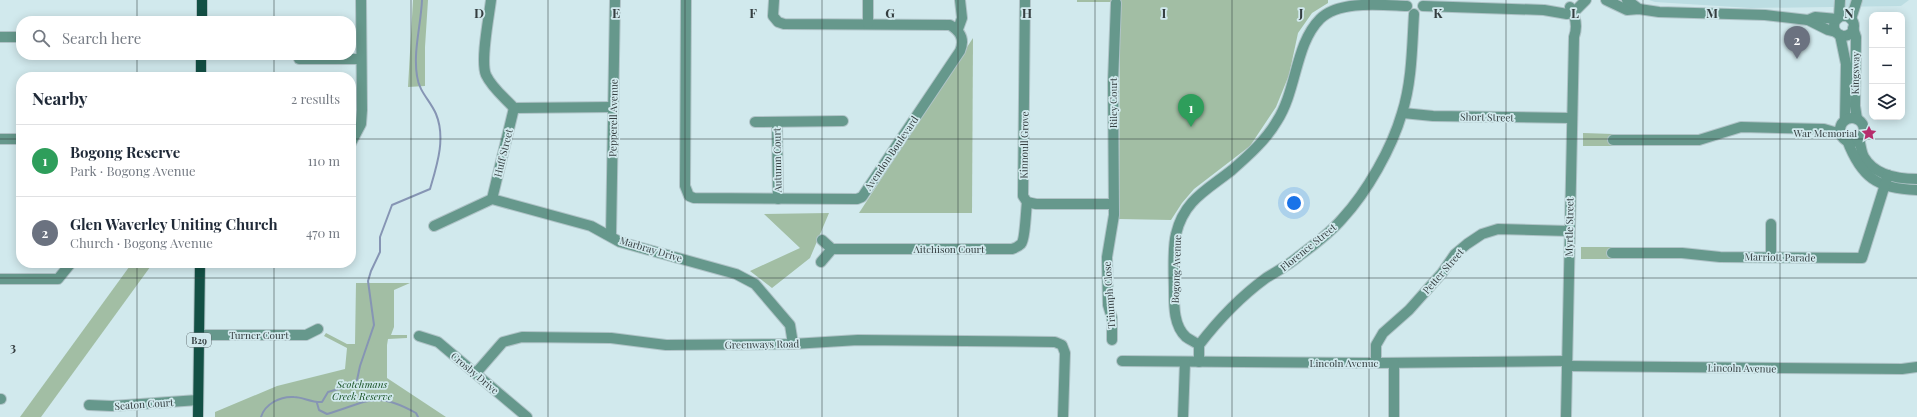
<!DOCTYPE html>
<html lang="en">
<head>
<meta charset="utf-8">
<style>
  :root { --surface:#fff; --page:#f2f2f3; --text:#1f2937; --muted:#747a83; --line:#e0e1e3; --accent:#7c3aed }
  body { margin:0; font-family:"Playfair Display",serif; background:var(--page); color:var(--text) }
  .controls { position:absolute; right:12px; top:12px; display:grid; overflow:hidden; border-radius:8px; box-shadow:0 2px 10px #0003 }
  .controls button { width:36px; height:36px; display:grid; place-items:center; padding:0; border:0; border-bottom:1px solid var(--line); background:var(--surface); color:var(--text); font:20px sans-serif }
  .you { position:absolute; left:1294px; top:203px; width:14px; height:14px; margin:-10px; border:3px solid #fff; border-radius:50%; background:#1a73e8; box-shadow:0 0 0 6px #1a73e833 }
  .badge { display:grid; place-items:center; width:26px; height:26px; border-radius:50%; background:var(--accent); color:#fff; font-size:13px; font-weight:700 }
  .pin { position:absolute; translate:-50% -33px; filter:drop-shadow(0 1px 2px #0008) }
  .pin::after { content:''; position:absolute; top:21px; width:14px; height:12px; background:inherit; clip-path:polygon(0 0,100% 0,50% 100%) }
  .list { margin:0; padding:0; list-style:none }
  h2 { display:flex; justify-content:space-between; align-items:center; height:52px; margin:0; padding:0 16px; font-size:17px }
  h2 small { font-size:13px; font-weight:400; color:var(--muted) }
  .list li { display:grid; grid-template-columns:26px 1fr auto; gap:12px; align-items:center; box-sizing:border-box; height:72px; padding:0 16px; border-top:1px solid var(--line) }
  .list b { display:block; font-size:15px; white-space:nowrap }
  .list p { margin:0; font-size:13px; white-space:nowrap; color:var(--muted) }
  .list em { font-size:13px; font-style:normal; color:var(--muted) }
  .icon { flex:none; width:22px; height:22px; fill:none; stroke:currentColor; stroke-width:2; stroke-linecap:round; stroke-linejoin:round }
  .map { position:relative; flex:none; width:1917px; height:417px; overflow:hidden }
  .search { position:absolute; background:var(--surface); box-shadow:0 2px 10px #0003; left:16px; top:16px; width:340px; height:44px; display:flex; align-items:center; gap:10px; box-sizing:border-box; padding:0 14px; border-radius:16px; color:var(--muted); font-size:15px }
  .panel { position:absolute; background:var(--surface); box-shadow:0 2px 10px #0003; left:16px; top:72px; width:340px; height:196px; border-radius:16px }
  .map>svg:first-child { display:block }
  .built { fill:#bcdde2 }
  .green { fill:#a2bea4 }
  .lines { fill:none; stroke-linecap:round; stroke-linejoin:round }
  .stream { stroke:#8695b4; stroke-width:2 }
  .minor-casing { stroke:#afc3c7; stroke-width:12 }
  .major-casing { stroke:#afc3c7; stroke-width:12 }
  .minor { stroke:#66988c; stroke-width:10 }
  .major { stroke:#135045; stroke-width:10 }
  .grid { fill:none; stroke:#353e40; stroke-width:1; stroke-opacity:0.55 }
  .labels { text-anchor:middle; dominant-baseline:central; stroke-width:3.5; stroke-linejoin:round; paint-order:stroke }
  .shield { fill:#d1e9ed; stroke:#647174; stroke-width:1 }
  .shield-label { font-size:9px; font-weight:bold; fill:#353e40 }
  .street-label { font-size:10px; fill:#353e40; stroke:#d1e9ed }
  .poi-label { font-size:10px; fill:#353e40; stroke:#d1e9ed; text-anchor:end }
  .park-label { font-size:10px; font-style:italic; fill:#1a5326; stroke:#d1e9ed }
  .grid-label { font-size:13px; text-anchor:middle; font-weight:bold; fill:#353e40; stroke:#d1e9ed; stroke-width:3.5; stroke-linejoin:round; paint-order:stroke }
</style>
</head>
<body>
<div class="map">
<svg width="1917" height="417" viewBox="0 0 1917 417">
  <rect width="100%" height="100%" fill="#d1e9ed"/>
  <polygon class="built" points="1649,0 1909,0 1901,6 1751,8 1655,2"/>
  <g class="green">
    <polygon points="413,0 428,0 425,47 425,86 408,87"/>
    <polygon points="1077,0 1328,0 1328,3 1312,13 1298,33 1289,75 1276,107 1250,146 1194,189 1182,203 1171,220 1119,219 1120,2 1077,2"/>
    <polygon points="973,38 972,213 859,213"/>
    <polygon points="1583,133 1613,134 1613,146 1583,146"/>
    <polygon points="829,213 810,258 772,288 750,271 800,248 764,214"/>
    <rect x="1581" y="247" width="31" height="12"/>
    <polygon points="132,263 153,263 41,417 20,417"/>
    <polygon points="356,283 410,283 394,290 394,327 391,335 407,335 407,338 388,339 387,345 387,378 446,417 215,417 215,412 277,386 345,369 347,348 324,336 326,333 347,344 355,344"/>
  </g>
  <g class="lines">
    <g class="stream">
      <path d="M317 403 319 410 327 414C368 402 375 390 416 413L418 417"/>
      <path d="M261 417C265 404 280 396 294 397 303 397 312 403 322 402L328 392 349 386 357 380 360 366 374 325 368 281 371 271 380 252V237L392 205 430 189C437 165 446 138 436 114 430 100 419 92 417 76 413 51 421 25 422 0"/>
    </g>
    <defs>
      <g id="minor">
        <path d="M491 0C489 17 480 61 486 75 492 88 505 98 514 108L613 107"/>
        <path d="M686 0 685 186 689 196 694 198 857 199 862 197 960 51C965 39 960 31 950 25L784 24 778 22 773 16 774 0"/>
        <polyline points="868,0 868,24"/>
        <polyline points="1025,0 1023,196 1027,202 1036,204 1113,204"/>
        <polyline points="1606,0 1627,10 1639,9 1659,12 1765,15 1808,20 1828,30 1836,32"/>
        <polyline points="1627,0 1639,9"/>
        <polyline points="1423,6 1544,10 1567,14 1575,11 1586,0"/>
        <circle cx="1844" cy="26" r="10"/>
        <polyline points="1839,17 1840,0"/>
        <polyline points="1851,19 1857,0"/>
        <polyline points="1808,20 1815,17 1837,19"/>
        <polyline points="1853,28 1856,37 1855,106 1857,119"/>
        <polyline points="958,29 962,18 960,0"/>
        <polyline points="1840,35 1846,64 1845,120"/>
        <polyline points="0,37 21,37"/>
        <polyline points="299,59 361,59"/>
        <polyline points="1403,113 1433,116 1571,118"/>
        <circle cx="1852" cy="130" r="12"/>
        <polyline points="755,122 843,121"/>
        <polyline points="777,122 778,199"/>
        <polyline points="0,139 21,139"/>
        <path d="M1859 139C1861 145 1861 152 1864 157 1875 176 1898 179 1917 179"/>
        <polyline points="1613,140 1699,140 1741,127 1824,129 1841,134"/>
        <path d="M1847 140C1861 177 1877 189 1917 190"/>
        <polyline points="351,143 361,124 362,110 361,0"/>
        <polyline points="492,199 514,108"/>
        <polyline points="1771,224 1771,257"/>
        <polyline points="434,226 492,199 591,226 620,242 736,274 755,284 790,325 793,344"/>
        <polyline points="611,236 615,0"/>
        <path d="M832 249H1012C1015 248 1019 246 1021 244 1025 240 1026 210 1027 202"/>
        <polyline points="1612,253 1682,253 1720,257 1862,258 1888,175"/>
        <polyline points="821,262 832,249 822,240"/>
        <polyline points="0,279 58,279 71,263"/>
        <polyline points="199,335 306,335 318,329"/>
        <polyline points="419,336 438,342 527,417"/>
        <polyline points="1112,340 1112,318 1108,305 1107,257 1114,215 1113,82 1116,3"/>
        <path d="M1199 345C1219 319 1240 297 1266 278 1277 271 1289 265 1299 256 1314 245 1330 233 1342 219 1367 192 1392 148 1402 113 1412 82 1412 47 1414 14"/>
        <polyline points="1122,361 1376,363 1567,361"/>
        <path d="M1199 362V345C1195 342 1190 340 1186 337 1174 326 1174 307 1174 292 1174 276 1172 249 1176 234 1184 200 1207 190 1232 170 1248 156 1266 140 1277 121 1297 90 1295 44 1320 19 1339 0 1381 5 1407 6"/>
        <polyline points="1376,363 1376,345 1383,333 1409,310 1442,273 1455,254 1467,244 1482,234 1498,229 1569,231"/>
        <polyline points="1567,366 1902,369 1917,367"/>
        <polyline points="476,373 503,342 522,337 611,338 666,345 793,344 858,340 1055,342 1062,345 1065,353 1063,417"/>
        <polyline points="0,399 1,399"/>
        <polyline points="89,405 112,406 198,400"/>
        <polyline points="1183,417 1185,362"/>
        <polyline points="1394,417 1394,363"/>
        <path d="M1566 417 1574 37C1578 26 1576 17 1570 7"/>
      </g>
      <g id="major">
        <polyline points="202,21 202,0"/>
        <polyline points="201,77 201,55"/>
        <polyline points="198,417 200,263"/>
      </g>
    </defs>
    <use href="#minor" class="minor-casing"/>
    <use href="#major" class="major-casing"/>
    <use href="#minor" class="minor"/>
    <use href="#major" class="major"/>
  </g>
  <path class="grid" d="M137 0V21M274 0V21M411 0V417M548 0V417M685 0V417M822 0V417M958 0V417M1095 0V417M1232 0V417M1369 0V417M1506 0V417M1643 0V417M1780 0V417M137 55V77M274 55V77M0 139H21M351 139H1917M137 263V417M274 263V417M0 278H1917"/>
  <defs>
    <symbol id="sight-bare" viewBox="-9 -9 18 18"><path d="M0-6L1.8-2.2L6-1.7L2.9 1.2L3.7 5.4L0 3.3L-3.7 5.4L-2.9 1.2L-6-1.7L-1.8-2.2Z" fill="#b62d6c" stroke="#d1e9ed" stroke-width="2.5" paint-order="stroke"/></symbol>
  </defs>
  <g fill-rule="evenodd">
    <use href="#sight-bare" x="1858" y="122" width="22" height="22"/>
  </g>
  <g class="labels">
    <rect class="shield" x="187" y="333" width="24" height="14" rx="3"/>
    <g class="shield-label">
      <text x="199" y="340">B29</text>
    </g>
    <g class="street-label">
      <text transform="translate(1855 73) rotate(-89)">Kingsway</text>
      <text transform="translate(1113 103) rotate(-90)">Riley Court</text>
      <text transform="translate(1487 117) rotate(1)">Short Street</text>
      <text transform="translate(613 118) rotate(-89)">Pepperell Avenue</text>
      <text transform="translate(1024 145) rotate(-89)">Kinnoull Grove</text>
      <text transform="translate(503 153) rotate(-76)">Huff Street</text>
      <text transform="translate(891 153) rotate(-56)">Avendon Boulevard</text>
      <text transform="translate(777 160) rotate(-91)">Autumn Court</text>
      <text transform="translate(1569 227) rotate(-89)">Myrtle Street</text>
      <text transform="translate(1308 247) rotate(-39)">Florence Street</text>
      <text transform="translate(651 249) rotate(17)">Marbray Drive</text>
      <text x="949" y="249">Aitchison Court</text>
      <text transform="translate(1780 257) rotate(1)">Marriott Parade</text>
      <text transform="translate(1176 269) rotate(-88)">Bogong Avenue</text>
      <text transform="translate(1443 271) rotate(-49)">Petter Street</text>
      <text transform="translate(1109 295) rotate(-94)">Triumph Close</text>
      <text x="259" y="335">Turner Court</text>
      <text transform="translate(762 344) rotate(-1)">Greenways Road</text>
      <text x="1344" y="363">Lincoln Avenue</text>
      <text transform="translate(1742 368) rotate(1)">Lincoln Avenue</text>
      <text transform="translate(475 373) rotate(40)">Crosby Drive</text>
      <text transform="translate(144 404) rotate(-4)">Seaton Court</text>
    </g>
    <g class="poi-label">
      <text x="1857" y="133">War Memorial</text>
    </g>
    <g class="park-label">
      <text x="362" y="384">Scotchmans<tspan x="362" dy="12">Creek Reserve</tspan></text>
    </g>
  </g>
  <g class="grid-label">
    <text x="479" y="18">D</text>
    <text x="616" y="18">E</text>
    <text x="753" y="18">F</text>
    <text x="890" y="18">G</text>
    <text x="1027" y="18">H</text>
    <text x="1164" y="18">I</text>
    <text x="1301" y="18">J</text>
    <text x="1438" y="18">K</text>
    <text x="1575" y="18">L</text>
    <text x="1712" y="18">M</text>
    <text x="1849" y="18">N</text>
    <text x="13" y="352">3</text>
  </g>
</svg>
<div class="controls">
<button>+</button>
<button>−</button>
<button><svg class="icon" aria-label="layers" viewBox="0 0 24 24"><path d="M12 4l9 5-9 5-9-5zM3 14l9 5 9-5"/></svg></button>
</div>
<div class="you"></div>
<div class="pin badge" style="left:1191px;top:127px;background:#2e9e5b">1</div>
<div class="pin badge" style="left:1797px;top:59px;background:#6b7280">2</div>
<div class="search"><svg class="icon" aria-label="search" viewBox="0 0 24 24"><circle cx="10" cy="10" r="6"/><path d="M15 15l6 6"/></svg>Search here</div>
<section class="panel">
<h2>Nearby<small>2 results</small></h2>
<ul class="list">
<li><span class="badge" style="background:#2e9e5b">1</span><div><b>Bogong Reserve</b><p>Park · Bogong Avenue</p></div><em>110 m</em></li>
<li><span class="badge" style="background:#6b7280">2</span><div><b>Glen Waverley Uniting Church</b><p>Church · Bogong Avenue</p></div><em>470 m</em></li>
</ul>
</section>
</div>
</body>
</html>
